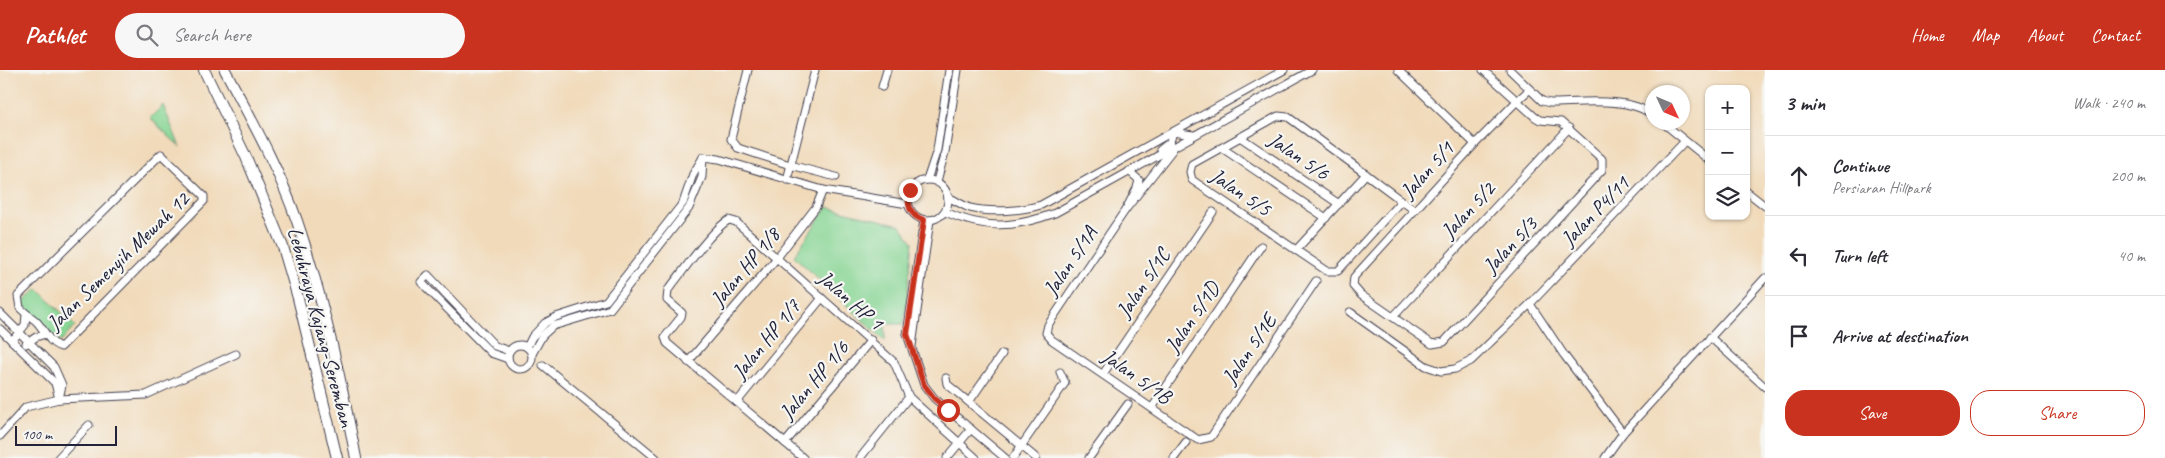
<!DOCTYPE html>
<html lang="en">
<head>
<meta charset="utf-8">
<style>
  :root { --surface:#fff; --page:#f7f7f7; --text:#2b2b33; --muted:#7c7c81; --line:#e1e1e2; --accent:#c8321e }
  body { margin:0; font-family:Caveat,sans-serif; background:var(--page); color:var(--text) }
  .controls { position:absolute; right:15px; top:15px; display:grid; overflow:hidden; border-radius:10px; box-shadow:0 1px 4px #0004 }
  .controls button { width:45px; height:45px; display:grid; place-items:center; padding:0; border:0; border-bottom:1px solid var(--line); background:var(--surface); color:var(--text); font:25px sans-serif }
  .compass { position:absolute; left:1645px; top:15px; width:45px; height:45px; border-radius:50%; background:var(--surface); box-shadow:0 1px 4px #0004; rotate:134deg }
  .scale { position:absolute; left:15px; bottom:12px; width:102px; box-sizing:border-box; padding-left:5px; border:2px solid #22223b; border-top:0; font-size:14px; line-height:18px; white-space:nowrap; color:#22223b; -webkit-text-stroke:4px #f6f6f2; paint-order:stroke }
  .stop { position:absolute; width:15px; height:15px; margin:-11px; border:4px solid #c8321e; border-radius:50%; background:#fff }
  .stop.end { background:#c8321e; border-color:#fff; box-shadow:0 1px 5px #0008 }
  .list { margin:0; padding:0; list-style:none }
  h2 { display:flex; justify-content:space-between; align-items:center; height:65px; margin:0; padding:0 20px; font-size:21px }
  h2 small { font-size:16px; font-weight:400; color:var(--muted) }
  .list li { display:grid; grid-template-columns:32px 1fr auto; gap:15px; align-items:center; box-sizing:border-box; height:80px; padding:0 20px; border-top:1px solid var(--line) }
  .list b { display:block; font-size:19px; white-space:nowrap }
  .list p { margin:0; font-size:16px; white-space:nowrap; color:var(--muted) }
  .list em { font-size:16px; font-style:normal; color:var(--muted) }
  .actions { display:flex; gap:10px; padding:15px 20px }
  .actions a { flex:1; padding:11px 0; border:1px solid var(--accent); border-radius:20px; text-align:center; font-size:18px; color:var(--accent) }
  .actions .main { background:var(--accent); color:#fff }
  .icon { flex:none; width:28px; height:28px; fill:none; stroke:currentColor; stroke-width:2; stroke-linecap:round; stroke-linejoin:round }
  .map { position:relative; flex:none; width:1765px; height:388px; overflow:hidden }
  header { display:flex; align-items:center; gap:30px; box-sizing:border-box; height:70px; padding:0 25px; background:var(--accent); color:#fff }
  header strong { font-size:24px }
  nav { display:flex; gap:28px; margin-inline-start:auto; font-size:18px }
  .search { width:350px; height:45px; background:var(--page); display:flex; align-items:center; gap:12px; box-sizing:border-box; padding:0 18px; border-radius:28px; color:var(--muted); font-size:19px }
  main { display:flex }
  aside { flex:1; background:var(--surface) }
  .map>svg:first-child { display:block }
  .green { fill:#88d594; stroke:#557c68 }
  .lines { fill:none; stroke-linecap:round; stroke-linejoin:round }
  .minor-casing { stroke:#413e4e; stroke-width:9 }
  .highway-casing { stroke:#413e4e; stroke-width:12 }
  .minor { stroke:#fff; stroke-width:7 }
  .highway { stroke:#fff; stroke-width:10 }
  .route { stroke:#c8321e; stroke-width:6 }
  .labels { text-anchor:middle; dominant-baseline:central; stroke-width:4.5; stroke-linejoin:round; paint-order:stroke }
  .street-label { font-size:21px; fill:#22223b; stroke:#f6f6f2 }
</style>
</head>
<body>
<header>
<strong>Pathlet</strong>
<div class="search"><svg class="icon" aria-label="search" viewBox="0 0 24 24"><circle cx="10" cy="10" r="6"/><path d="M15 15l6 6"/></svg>Search here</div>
<nav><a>Home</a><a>Map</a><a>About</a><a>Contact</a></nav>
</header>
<main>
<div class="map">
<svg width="1765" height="388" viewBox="0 0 1765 388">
  <rect width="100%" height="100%" fill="#f6f6f2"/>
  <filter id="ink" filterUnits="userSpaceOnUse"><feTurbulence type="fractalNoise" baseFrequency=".02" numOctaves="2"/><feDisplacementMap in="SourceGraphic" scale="10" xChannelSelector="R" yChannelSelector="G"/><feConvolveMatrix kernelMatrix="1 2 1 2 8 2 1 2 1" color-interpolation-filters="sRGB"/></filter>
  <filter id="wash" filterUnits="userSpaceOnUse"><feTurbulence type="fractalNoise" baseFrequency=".0096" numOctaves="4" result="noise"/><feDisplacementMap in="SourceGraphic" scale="20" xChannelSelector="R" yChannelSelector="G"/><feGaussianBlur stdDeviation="1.12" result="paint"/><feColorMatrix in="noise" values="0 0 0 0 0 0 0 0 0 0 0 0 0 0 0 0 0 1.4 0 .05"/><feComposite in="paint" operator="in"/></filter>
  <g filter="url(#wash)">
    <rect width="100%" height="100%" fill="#f1daba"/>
    <g class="green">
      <polygon points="163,35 180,77 150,48"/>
      <polygon points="827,137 900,155 913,172 904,254 885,254 885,271 794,186"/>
      <polygon points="38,219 75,256 61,272 22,233"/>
    </g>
  </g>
  <g filter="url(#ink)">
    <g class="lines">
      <defs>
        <g id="minor">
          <polyline points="748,0 731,69 738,78 790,95 836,107"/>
          <polyline points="1398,0 1475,74"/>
          <polyline points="1483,0 1535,47 1540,50 1561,52 1602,89 1602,100 1444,272 1432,274 1361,225 1353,216 1354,207 1475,74 1518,30 1529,20"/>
          <path d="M1510 0 1542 31 1550 33C1579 33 1629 26 1652 45"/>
          <polyline points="882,17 887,0"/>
          <polyline points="1662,52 1709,90"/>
          <polyline points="1240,67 1339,134"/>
          <polyline points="1222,78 1326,148"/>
          <polyline points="1160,80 1170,72 1173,62 1193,65"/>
          <path d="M161 84 204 126V131L61 277C48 273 45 260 36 251 30 246 25 243 20 238L18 226Z"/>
          <polyline points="703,87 719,89 823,120 908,134"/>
          <polyline points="1129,101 1139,110 1137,118 1126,139 1173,79"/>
          <circle cx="928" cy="130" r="20"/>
          <polyline points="787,110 815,0"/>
          <polyline points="927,110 937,80 949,0"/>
          <polyline points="937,111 945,82 958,0"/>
          <polyline points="1746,121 1765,136"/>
          <path d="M948 127C955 130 963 136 970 138 991 143 1021 141 1041 135L1284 0"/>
          <path d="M1401 131 1338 201H1327L1192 110 1190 102 1192 94 1278 46 1288 47C1331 78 1373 109 1414 140"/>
          <polyline points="1126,139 1048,255 1046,263 1052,270 1198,370 1211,367 1316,211"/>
          <path d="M945 142C986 160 1014 158 1055 143L1312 0"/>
          <polyline points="924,150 907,264 924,315 934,328 1005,388"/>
          <polyline points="1296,180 1366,104"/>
          <polyline points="1530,234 1564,285 1623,363"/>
          <polyline points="1350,242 1426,296 1441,301 1455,299 1471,291 1530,234 1685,71"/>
          <polyline points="0,243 54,297 62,315 59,329"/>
          <polyline points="1393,247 1569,58"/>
          <polyline points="0,259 55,313 59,329"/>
          <polyline points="1710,267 1765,317"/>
          <polyline points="12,271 25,255 26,245"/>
          <polyline points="26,274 36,267 45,264"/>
          <circle cx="520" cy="287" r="12"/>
          <polyline points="912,276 930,150"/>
          <polyline points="527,277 532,267 545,253 556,247 606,231 683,133 693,104 702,89"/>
          <polyline points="532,284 542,266 553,256 610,239 689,138 702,107 703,87"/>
          <polyline points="508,289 491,283 421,212 428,205 495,276 509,281"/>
          <polyline points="688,292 776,189 816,137 823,120"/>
          <polyline points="543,295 656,388"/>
          <polyline points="1103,304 1213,142"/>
          <polyline points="946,308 947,314 1036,388"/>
          <polyline points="737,332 822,228"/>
          <polyline points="969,332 1002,284"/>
          <polyline points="1152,338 1261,176"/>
          <polyline points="0,366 26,337 59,329 146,325 236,284"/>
          <polyline points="785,373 871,270"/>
          <polyline points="58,388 89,355"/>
          <path d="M803 388 667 273 665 267 681 247 682 243 667 230 668 220C682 203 712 159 729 150L736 152 894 292 909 327 976 388"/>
          <polyline points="860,388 909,327"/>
          <polyline points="947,388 971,359"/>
          <polyline points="1013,388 1065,313 1060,302"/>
          <polyline points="1089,388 1128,334"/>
          <polyline points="1174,388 1186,372"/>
          <polyline points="1605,388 1623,363 1765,208"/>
        </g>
        <g id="highway">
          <polyline points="204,0 246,87 283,177 298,228 337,388"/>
          <path d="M225 0C251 49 279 99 297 151 323 228 341 309 356 388"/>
        </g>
      </defs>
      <use href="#minor" class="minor-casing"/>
      <use href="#highway" class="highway-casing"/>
      <use href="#minor" class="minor"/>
      <use href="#highway" class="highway"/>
    </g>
  </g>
  <g class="lines" filter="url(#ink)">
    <path class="route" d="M910 120C906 134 910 146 924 150L907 264 924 315 934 328 948 340"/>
  </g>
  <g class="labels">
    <g class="street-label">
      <text transform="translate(1299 86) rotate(34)">Jalan 5/6</text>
      <text transform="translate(1427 100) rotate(-48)">Jalan 5/1</text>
      <text transform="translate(1241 122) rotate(34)">Jalan 5/5</text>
      <text transform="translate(1468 140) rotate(-47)">Jalan 5/2</text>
      <text transform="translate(1595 141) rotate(-46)">Jalan P4/11</text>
      <text transform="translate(1510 175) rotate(-47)">Jalan 5/3</text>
      <text transform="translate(118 191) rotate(-44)">Jalan Semenyih Mewah 12</text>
      <text transform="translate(1070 191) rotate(-56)">Jalan 5/1A</text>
      <text transform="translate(745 197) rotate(-50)">Jalan HP 1/8</text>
      <text transform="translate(1143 213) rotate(-56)">Jalan 5/1C</text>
      <text transform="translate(851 230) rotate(41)">Jalan HP 1</text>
      <text transform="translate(1192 247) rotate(-56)">Jalan 5/1D</text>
      <text transform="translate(321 257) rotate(75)">Lebuhraya Kajang-Seremban</text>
      <text transform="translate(766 269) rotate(-51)">Jalan HP 1/7</text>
      <text transform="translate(1249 279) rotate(-56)">Jalan 5/1E</text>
      <text transform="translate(1137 306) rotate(35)">Jalan 5/1B</text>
      <text transform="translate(814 310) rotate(-50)">Jalan HP 1/6</text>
    </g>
  </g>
</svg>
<div class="controls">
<button>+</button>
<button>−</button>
<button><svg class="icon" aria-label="layers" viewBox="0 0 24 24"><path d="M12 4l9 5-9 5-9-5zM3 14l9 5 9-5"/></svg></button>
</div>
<svg class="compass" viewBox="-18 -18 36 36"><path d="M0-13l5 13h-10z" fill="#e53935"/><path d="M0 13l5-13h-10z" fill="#7c7c81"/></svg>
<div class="scale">100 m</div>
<div class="stop" style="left:948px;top:340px"></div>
<div class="stop end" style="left:910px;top:120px"></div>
</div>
<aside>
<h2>3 min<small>Walk · 240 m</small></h2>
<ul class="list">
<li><svg class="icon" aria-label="ahead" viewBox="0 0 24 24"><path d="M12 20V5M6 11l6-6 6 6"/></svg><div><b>Continue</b><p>Persiaran Hillpark</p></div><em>200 m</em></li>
<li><svg class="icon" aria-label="left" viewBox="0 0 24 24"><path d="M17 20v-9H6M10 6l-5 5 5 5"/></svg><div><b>Turn left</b></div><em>40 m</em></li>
<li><svg class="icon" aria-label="arrive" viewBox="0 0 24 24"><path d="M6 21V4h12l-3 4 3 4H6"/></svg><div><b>Arrive at destination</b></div></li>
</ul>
<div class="actions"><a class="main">Save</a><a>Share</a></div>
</aside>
</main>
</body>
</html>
